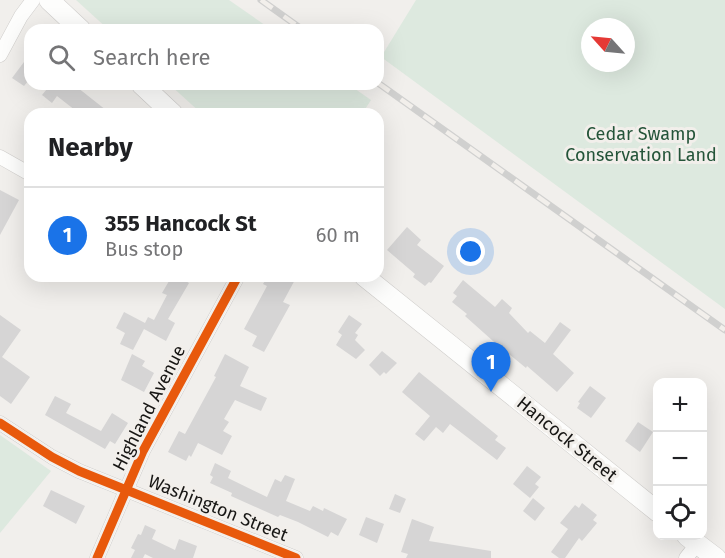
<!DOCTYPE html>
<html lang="en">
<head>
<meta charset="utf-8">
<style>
  :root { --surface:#fff; --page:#f2f2f2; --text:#202124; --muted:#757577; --line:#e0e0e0; --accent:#1a73e8 }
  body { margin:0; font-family:"Fira Sans",sans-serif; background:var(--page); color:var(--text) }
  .controls { position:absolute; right:18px; bottom:18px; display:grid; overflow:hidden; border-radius:12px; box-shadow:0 6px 24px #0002 }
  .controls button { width:54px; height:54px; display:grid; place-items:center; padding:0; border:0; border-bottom:2px solid var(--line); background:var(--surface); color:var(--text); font:30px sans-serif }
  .compass { position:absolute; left:581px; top:18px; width:54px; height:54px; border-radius:50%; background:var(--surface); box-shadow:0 6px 24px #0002; rotate:297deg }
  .you { position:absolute; left:471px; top:252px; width:21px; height:21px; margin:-15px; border:4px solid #fff; border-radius:50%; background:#1a73e8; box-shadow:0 0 0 9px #1a73e833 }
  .badge { display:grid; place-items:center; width:39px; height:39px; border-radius:50%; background:var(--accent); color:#fff; font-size:20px; font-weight:700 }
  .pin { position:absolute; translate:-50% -50px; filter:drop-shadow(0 2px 3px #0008) }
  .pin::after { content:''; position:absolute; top:32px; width:21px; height:18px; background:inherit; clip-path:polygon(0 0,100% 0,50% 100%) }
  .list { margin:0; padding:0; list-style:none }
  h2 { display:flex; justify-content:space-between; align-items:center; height:78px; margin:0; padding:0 24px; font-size:26px }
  h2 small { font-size:20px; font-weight:400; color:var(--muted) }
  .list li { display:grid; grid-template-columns:39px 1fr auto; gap:18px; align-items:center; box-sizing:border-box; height:96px; padding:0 24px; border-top:2px solid var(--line) }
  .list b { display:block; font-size:22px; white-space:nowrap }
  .list p { margin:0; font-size:20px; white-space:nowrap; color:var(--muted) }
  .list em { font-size:20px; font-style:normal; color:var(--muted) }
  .icon { flex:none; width:33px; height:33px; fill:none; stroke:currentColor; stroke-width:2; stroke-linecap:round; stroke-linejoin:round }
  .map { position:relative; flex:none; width:725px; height:558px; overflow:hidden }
  .search { position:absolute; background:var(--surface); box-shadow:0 6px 24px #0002; left:24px; top:24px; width:360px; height:66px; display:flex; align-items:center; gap:15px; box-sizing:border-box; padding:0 21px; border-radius:18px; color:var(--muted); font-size:22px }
  .panel { position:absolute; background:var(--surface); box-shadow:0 6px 24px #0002; left:24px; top:108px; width:360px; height:174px; border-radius:18px }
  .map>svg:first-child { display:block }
  .green { fill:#dde9df; fill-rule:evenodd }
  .building { fill:#d6d5d5 }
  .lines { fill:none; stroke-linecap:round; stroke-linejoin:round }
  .minor-casing { stroke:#cfcdcb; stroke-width:15 }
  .secondary-casing { stroke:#cfcdcb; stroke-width:21 }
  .minor { stroke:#fdfdfc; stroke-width:14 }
  .secondary { stroke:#fdfdfc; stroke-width:20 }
  .rail-casing { stroke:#d0d0cf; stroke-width:7 }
  .rail { stroke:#f2efeb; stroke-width:4.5; stroke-dasharray:14; stroke-linecap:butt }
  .cycleway-casing { stroke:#f2efeb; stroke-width:13 }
  .cycleway { stroke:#e8590c; stroke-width:9 }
  .labels { text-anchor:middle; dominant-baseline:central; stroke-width:6; stroke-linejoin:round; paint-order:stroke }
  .park-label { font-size:18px; fill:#245439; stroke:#f2efeb }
  .street-label { font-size:18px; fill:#171614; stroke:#f2efeb }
</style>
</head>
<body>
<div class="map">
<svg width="725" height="558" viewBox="0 0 725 558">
  <rect width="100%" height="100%" fill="#f1efec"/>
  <g class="green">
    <polygon points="76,0 229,0 272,30 109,30"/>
    <path d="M416 0H725V309L381 57ZM590 27H626V63H590Z"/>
    <polygon points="169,84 348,84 371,100 362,114 202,114"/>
    <polygon points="0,435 51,471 0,533"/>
  </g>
  <g class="building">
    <polygon points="30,54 30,79 24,86 12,78"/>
    <polygon points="41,84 73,84 111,114 80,114 57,96 52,103 42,95 47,89"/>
    <polygon points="0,190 19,200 0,235"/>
    <polygon points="407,227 421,240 417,245 444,266 431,283 429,282 425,286 413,277 415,274 387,250"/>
    <polygon points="172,276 177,276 189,283 168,319 175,323 166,341 144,329 133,350 120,344 125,333 116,328 124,312 145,323 148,317 154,320 167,295 162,293"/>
    <polygon points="268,276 297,276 283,302 290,305 264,352 252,346 257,336 244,329 267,286 263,284"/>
    <polygon points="463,280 495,307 502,299 512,308 509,313 528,333 530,331 545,343 560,322 571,330 553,354 574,373 557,392 527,366 526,368 493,341 465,316 467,314 452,302 457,296 453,293"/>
    <polygon points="0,315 21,330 2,357 30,377 11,404 0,396"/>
    <polygon points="349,315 362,324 355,333 358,335 355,340 365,350 356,359 336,345 342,335 338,332"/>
    <polygon points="382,351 397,363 386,374 384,372 380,376 369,365"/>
    <polygon points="132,354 145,361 142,366 154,373 144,392 121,380"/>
    <polygon points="225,354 249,367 240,386 267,398 261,411 235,400 224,419 229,422 223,431 232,436 222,455 198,443 191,457 189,455 186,461 168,452 179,431 185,434 216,377 214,376"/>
    <polygon points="419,372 498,436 495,440 506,448 497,460 450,424 443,433 436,427 424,441 415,434 430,416 402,392"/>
    <polygon points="590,386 606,398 591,418 577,408 580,403 578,402"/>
    <polygon points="55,396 71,404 66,413 101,431 112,413 128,423 115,444 110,441 105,449 45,415"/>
    <polygon points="638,422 653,432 640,452 625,441"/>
    <polygon points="215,463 231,471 228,478 267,497 275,479 281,482 285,475 295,479 286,501 310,511 313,506 323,511 324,508 347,519 338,536 331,532 328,537 298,522 280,515 278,517 231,496 232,493 210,483 213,477 210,475"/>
    <polygon points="527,466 541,477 535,484 539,487 530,498 513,484"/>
    <polygon points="51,490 85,506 76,524 43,506"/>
    <polygon points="395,494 406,499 400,513 389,509"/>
    <polygon points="533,498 545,508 535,521 523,511"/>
    <polygon points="582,503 597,515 593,520 597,523 582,541 579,538 565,558 559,558 551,552 568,529 560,523 575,505 579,508"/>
    <polygon points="366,517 384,524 377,543 359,535"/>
    <polygon points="412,519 434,527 429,541 491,551 491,558 406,558 408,554 401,552"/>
    <polygon points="145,525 156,530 152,539 175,550 179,539 197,546 193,558 153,558 145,554 143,558 131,558 135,550 131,548 138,534 141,535"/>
  </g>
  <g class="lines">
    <defs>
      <g id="minor">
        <polyline points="0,55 21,16 33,0"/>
        <polyline points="0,157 30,174"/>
        <polyline points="0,423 52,457 79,471 296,558"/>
        <polyline points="97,558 143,451 238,276"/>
        <polyline points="686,558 697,544"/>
      </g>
      <g id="secondary">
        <polyline points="49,0 81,30"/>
        <polyline points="141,84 173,114"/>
        <polyline points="364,276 658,512"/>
        <polyline points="687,536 716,558"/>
      </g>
    </defs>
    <use href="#minor" class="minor-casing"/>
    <use href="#secondary" class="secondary-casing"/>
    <use href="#minor" class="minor"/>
    <use href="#secondary" class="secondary"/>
    <defs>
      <g id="rail">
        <polyline points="261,0 303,30"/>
        <polyline points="378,83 725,330"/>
      </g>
    </defs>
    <use href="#rail" class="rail-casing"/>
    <use href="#rail" class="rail"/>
    <defs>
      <g id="cycleway">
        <polyline points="0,423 52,457 79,471 296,558"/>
        <polyline points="97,558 143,451 238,276"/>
      </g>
    </defs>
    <use href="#cycleway" class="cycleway-casing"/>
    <use href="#cycleway" class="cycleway"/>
  </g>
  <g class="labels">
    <g class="park-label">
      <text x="641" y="134">Cedar Swamp<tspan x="641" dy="21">Conservation Land</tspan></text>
    </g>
    <g class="street-label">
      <text transform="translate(149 408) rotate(-63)">Highland Avenue</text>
      <text transform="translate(567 439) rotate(39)">Hancock Street</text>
      <text transform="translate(218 508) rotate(22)">Washington Street</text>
    </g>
  </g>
</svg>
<div class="controls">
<button>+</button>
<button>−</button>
<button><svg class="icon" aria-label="locate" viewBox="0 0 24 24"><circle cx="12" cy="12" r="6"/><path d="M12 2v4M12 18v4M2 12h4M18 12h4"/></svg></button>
</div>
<svg class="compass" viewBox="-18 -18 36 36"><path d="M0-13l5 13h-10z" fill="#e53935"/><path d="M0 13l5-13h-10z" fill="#757577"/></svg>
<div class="you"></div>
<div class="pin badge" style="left:491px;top:392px">1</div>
<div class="search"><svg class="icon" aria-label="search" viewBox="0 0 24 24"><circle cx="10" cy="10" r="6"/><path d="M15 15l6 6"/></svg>Search here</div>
<section class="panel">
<h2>Nearby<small></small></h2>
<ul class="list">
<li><span class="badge">1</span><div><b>355 Hancock St</b><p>Bus stop</p></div><em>60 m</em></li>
</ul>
</section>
</div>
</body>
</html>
